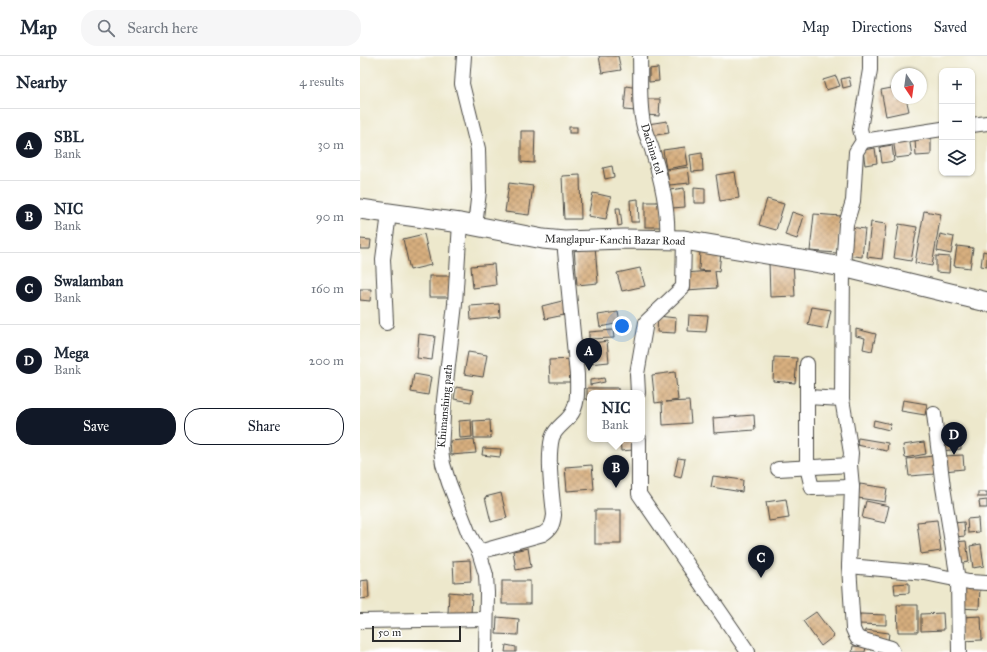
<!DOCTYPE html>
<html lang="en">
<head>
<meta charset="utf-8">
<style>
  :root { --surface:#fff; --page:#f6f6f7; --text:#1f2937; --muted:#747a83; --line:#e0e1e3; --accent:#111827 }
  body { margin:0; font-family:"IM FELL Great Primer",serif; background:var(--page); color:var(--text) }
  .controls { position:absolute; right:12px; top:12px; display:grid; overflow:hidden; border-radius:8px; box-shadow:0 1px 3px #0004 }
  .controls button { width:36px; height:36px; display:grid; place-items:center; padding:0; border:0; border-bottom:1px solid var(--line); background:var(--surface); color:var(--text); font:20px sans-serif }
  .compass { position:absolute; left:531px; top:12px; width:36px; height:36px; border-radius:50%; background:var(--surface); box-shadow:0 1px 3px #0004; rotate:167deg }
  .scale { position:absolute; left:12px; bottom:10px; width:89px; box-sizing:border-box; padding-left:4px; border:2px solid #2b2b2b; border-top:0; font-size:11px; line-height:14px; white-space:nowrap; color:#2b2b2b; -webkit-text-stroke:3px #fff; paint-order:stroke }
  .you { position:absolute; left:262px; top:270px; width:14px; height:14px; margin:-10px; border:3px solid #fff; border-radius:50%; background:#1a73e8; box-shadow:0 0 0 6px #1a73e833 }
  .badge { display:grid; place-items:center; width:26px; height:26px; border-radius:50%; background:var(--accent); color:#fff; font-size:13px; font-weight:700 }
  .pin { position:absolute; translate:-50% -33px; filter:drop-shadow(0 1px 2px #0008) }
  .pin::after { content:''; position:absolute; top:21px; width:14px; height:12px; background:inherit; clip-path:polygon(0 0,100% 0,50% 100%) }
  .popup { position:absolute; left:227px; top:334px; width:58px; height:52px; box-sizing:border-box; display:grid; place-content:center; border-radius:8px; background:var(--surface); filter:drop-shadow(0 1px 3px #0005); font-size:13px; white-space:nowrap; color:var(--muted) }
  .popup b { font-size:15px; color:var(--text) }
  .popup::after { content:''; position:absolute; left:50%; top:100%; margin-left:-8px; border:8px solid transparent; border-top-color:var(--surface) }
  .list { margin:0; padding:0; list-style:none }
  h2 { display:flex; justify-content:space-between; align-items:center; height:52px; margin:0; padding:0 16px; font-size:17px }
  h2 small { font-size:13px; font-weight:400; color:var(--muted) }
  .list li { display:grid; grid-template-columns:26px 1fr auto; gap:12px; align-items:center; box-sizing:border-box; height:72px; padding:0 16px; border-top:1px solid var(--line) }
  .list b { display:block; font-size:15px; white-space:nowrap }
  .list p { margin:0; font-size:13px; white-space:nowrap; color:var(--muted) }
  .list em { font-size:13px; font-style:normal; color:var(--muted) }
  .actions { display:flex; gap:8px; padding:12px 16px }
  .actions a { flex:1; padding:9px 0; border:1px solid var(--accent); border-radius:16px; text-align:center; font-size:14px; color:var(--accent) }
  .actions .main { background:var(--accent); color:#fff }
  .icon { flex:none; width:22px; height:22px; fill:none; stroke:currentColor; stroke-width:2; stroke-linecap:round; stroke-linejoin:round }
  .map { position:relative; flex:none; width:627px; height:596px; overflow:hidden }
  header { display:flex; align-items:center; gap:24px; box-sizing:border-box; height:56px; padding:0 20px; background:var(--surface); border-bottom:1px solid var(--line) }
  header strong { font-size:19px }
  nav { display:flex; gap:22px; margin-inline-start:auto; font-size:14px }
  .search { width:280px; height:36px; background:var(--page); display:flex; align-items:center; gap:10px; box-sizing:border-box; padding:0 14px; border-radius:16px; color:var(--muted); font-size:15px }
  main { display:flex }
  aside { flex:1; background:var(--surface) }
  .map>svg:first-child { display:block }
  .building { fill:url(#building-cross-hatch) }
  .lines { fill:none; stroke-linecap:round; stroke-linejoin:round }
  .street-casing { stroke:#484743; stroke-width:16 }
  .secondary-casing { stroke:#484743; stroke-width:21 }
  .street { stroke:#fff; stroke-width:14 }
  .secondary { stroke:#fff; stroke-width:19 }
  .labels { text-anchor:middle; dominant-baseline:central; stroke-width:3; stroke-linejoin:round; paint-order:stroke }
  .street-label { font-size:11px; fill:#2b2b2b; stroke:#fff }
</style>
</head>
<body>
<header>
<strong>Map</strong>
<div class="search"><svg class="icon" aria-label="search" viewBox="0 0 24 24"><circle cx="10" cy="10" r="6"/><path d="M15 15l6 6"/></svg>Search here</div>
<nav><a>Map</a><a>Directions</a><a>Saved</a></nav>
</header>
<main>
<aside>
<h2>Nearby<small>4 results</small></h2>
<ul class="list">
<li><span class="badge">A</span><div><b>SBL</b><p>Bank</p></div><em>30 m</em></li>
<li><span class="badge">B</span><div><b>NIC</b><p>Bank</p></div><em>90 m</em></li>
<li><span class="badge">C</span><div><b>Swalamban</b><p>Bank</p></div><em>160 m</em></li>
<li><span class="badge">D</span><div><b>Mega</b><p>Bank</p></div><em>200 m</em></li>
</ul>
<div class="actions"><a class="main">Save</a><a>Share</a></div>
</aside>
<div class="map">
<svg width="627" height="596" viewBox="0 0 627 596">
  <defs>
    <pattern id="building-cross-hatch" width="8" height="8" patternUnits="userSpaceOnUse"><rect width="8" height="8" fill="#d7af7f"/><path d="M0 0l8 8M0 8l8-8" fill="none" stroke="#af8f68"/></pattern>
  </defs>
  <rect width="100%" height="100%" fill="#fff"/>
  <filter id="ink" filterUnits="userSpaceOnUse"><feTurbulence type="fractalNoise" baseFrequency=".025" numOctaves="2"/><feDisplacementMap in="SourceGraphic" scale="8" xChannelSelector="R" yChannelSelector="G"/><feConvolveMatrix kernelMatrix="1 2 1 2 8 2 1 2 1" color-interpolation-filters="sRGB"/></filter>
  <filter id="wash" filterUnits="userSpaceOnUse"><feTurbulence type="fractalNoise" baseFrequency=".012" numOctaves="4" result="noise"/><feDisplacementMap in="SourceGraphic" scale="16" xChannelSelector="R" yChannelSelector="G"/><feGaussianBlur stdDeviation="0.9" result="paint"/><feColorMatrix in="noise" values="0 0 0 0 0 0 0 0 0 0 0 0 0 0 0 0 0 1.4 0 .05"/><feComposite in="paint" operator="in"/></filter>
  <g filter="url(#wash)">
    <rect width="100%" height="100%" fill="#ede8cc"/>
    <g id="blocks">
      <g class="building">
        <polygon points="239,0 258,0 261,14 242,17"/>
        <polygon points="298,12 299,25 289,26 289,13"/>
        <polygon points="476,20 480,30 466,34 463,24"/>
        <polygon points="489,21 491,30 483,32 481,23"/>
        <polygon points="266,30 278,32 276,55 264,54"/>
        <polygon points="537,31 537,42 546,42 549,55 526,60 521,34"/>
        <polygon points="286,43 300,43 299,60 286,59"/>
        <polygon points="307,65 309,77 290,80 288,68"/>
        <rect x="209" y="71" width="8" height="6"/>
        <polygon points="161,75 175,75 174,107 161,106"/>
        <polygon points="549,81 552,100 536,102 533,83"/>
        <polygon points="571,82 571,99 556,100 555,83"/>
        <polygon points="532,89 534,105 522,107 520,91"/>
        <polygon points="325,91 328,109 306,113 303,94"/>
        <polygon points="515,92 517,107 505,109 503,94"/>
        <polygon points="342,97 343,115 332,116 330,99"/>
        <polygon points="252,110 254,121 245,123 243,112"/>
        <polygon points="328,111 330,127 309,129 307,114"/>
        <polygon points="375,116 379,142 360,145 356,119"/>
        <polygon points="220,119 221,163 204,163 202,120"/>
        <polygon points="149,127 173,130 169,159 145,156"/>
        <polygon points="334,131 345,132 345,147 334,147"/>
        <polygon points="324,132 325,151 312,152 310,134"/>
        <polygon points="233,137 251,141 246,163 228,160"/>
        <polygon points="278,143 279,166 271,166 270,144"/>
        <polygon points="407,143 424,148 416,174 399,169"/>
        <rect x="285" y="146" width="17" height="25"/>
        <polygon points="256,152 260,152 262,169 258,170"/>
        <polygon points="564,155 581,158 572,210 555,207"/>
        <polygon points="432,156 444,160 437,183 425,179"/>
        <polygon points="454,158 481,160 477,197 450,195"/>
        <polygon points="511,166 526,168 522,203 507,201"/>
        <polygon points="539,168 557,171 551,205 534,202"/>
        <polygon points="490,171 505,173 502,201 486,199"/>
        <polygon points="64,178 71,209 50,214 43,183"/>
        <polygon points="580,178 594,181 591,198 577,195"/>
        <polygon points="0,183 11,184 10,193 0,193"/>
        <polygon points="235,190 238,227 217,229 214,192"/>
        <polygon points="597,190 613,192 610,212 594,210"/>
        <polygon points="340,194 361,196 359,216 355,215 357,232 326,234 325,217 350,215 339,214"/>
        <polygon points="623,195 627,196 627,211 621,210"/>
        <polygon points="576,200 590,201 589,217 576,216"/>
        <polygon points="433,205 435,240 410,241 409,206"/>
        <polygon points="134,208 136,229 113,232 111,210"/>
        <polygon points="280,212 285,230 262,235 257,217"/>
        <rect x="69" y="220" width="21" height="21"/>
        <polygon points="0,233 11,233 10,245 0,244"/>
        <polygon points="206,244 209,258 185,263 182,250"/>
        <polygon points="139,248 140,261 111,264 110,250"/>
        <polygon points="452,251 471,254 467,273 448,269"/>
        <polygon points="258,256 260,267 240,271 238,259"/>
        <polygon points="329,259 348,260 346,276 328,275"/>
        <polygon points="298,260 316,262 315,277 297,276"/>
        <polygon points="496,273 516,278 512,295 503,293 505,282 496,280"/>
        <polygon points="253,274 254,282 229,283 229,276"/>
        <polygon points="59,278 75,280 72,304 57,302"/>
        <polygon points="247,285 249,306 229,308 227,288"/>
        <polygon points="108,296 127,299 123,321 104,318"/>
        <polygon points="414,301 437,302 435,327 413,325"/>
        <polygon points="213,303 214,326 190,326 189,304"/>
        <polygon points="315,316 318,344 306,346 329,345 331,367 303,369 302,346 295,347 292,319"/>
        <polygon points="54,318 71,321 68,339 51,336"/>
        <polygon points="244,322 245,326 230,329 230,324"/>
        <polygon points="96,331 113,334 111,346 94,343"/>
        <polygon points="227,332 258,332 258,337 230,337 230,343 227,344"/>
        <polygon points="543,344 567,348 565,359 541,355"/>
        <polygon points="394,359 395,374 354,377 353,362"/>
        <polygon points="111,364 112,381 100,382 99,365"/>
        <polygon points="130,364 131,382 114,382 113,365"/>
        <polygon points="514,364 531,368 529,374 513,370"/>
        <polygon points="600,376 601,393 581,395 580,378"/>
        <polygon points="498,382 528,387 527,395 497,389"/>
        <polygon points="114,383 116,397 91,399 90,385"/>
        <polygon points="260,383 272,383 273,394 261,395"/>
        <polygon points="564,386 566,398 545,402 543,389"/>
        <polygon points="123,392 141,393 140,401 122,399"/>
        <polygon points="603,399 604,413 584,415 583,400"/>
        <polygon points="573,400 575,418 549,420 547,403"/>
        <polygon points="318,402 325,403 321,422 314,420"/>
        <polygon points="232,409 234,433 207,435 205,411"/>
        <polygon points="353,420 383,424 382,436 351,431"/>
        <polygon points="500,428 527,432 525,446 498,442"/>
        <rect x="618" y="436" width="9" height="5"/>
        <polygon points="141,437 147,462 131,466 125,441"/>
        <polygon points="426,443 429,462 409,465 406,446"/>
        <polygon points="627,444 627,452 620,452 619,445"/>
        <polygon points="506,445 529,450 525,467 502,462"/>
        <rect x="235" y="454" width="26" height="34"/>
        <polygon points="618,462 619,476 608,477 607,463"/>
        <polygon points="577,464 581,495 561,498 557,466"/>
        <polygon points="604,466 605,480 595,481 594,467"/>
        <polygon points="606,485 609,506 597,508 594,486"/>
        <polygon points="621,488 624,510 613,512 610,490"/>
        <polygon points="168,492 171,511 156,514 153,495"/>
        <polygon points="110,504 111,525 94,526 93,505"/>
        <polygon points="8,524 9,542 0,543 0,525"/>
        <rect x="142" y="525" width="28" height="23"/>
        <polygon points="549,527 549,537 535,538 534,528"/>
        <polygon points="600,530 620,531 619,553 598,552"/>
        <polygon points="89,536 112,538 111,558 88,557"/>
        <polygon points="537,549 558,549 558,576 538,576"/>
        <polygon points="456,556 474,580 461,590 443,565"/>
        <polygon points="583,557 584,574 561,575 561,558"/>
        <polygon points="500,558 526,559 526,569 499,568"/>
        <polygon points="621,560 622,584 601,585 601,561"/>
        <polygon points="137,561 159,563 158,579 136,578"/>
        <polygon points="506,574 529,577 528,585 505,583"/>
        <polygon points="146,589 156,591 156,596 145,596"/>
        <polygon points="493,590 506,591 505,596 492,596"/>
      </g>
    </g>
  </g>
  <g filter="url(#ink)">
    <use href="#blocks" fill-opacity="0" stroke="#484743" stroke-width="1"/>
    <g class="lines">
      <defs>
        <g id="street">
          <polyline points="104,0 102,28 118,93 119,135 115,170"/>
          <path d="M280 0C281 23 278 49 284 71 286 80 291 88 293 97 302 125 309 155 307 185"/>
          <polyline points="510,0 510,14 500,73 503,85 496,96 493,145 486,168 483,211 482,343 491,397 490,409 492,431 489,510 493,573 497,582 531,592 533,596"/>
          <polyline points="612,69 627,67"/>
          <polyline points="503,85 582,73"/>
          <polyline points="100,167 95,248 84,344 81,394 83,408 89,427 109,478 119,496 126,519 127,537 126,596"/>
          <polyline points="26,267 23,203 29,158"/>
          <polyline points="278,337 277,318 286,266 323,231 324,184"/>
          <polyline points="447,341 447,308"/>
          <polyline points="482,343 447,341 447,411 452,432 492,431"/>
          <polyline points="574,358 583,431 598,524 599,596"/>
          <polyline points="279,383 279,438 388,596"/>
          <polyline points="418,413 490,409"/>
          <path d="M119 496 183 478C191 473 193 468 194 459 192 437 187 403 192 382 195 372 204 368 210 360 219 349 217 333 217 319L204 185"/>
          <polyline points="489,510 565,517 609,526 627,527"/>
          <polyline points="0,565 126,563"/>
        </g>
        <polyline id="secondary" points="0,153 100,167 183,183 204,185 264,183 324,184 483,211 627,246"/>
      </defs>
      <use href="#street" class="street-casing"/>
      <use href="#secondary" class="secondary-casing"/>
      <use href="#street" class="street"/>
      <use href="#secondary" class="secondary"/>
    </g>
  </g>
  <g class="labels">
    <g class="street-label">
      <text transform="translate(292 93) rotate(73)">Dachina tol</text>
      <text transform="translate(255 184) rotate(1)">Manglapur-Kanchi Bazar Road</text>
      <text transform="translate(85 350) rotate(-85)">Khimanshing path</text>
    </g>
  </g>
</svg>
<div class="controls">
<button>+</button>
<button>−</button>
<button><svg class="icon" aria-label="layers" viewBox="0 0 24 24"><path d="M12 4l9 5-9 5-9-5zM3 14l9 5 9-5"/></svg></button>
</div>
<svg class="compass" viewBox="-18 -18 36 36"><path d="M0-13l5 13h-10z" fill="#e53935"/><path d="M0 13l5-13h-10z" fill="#747a83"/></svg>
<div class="scale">50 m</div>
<div class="you"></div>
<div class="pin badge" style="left:229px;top:315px">A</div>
<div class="pin badge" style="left:256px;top:432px">B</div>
<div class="popup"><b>NIC</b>Bank</div>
<div class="pin badge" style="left:401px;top:522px">C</div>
<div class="pin badge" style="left:594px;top:399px">D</div>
</div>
</main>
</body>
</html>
